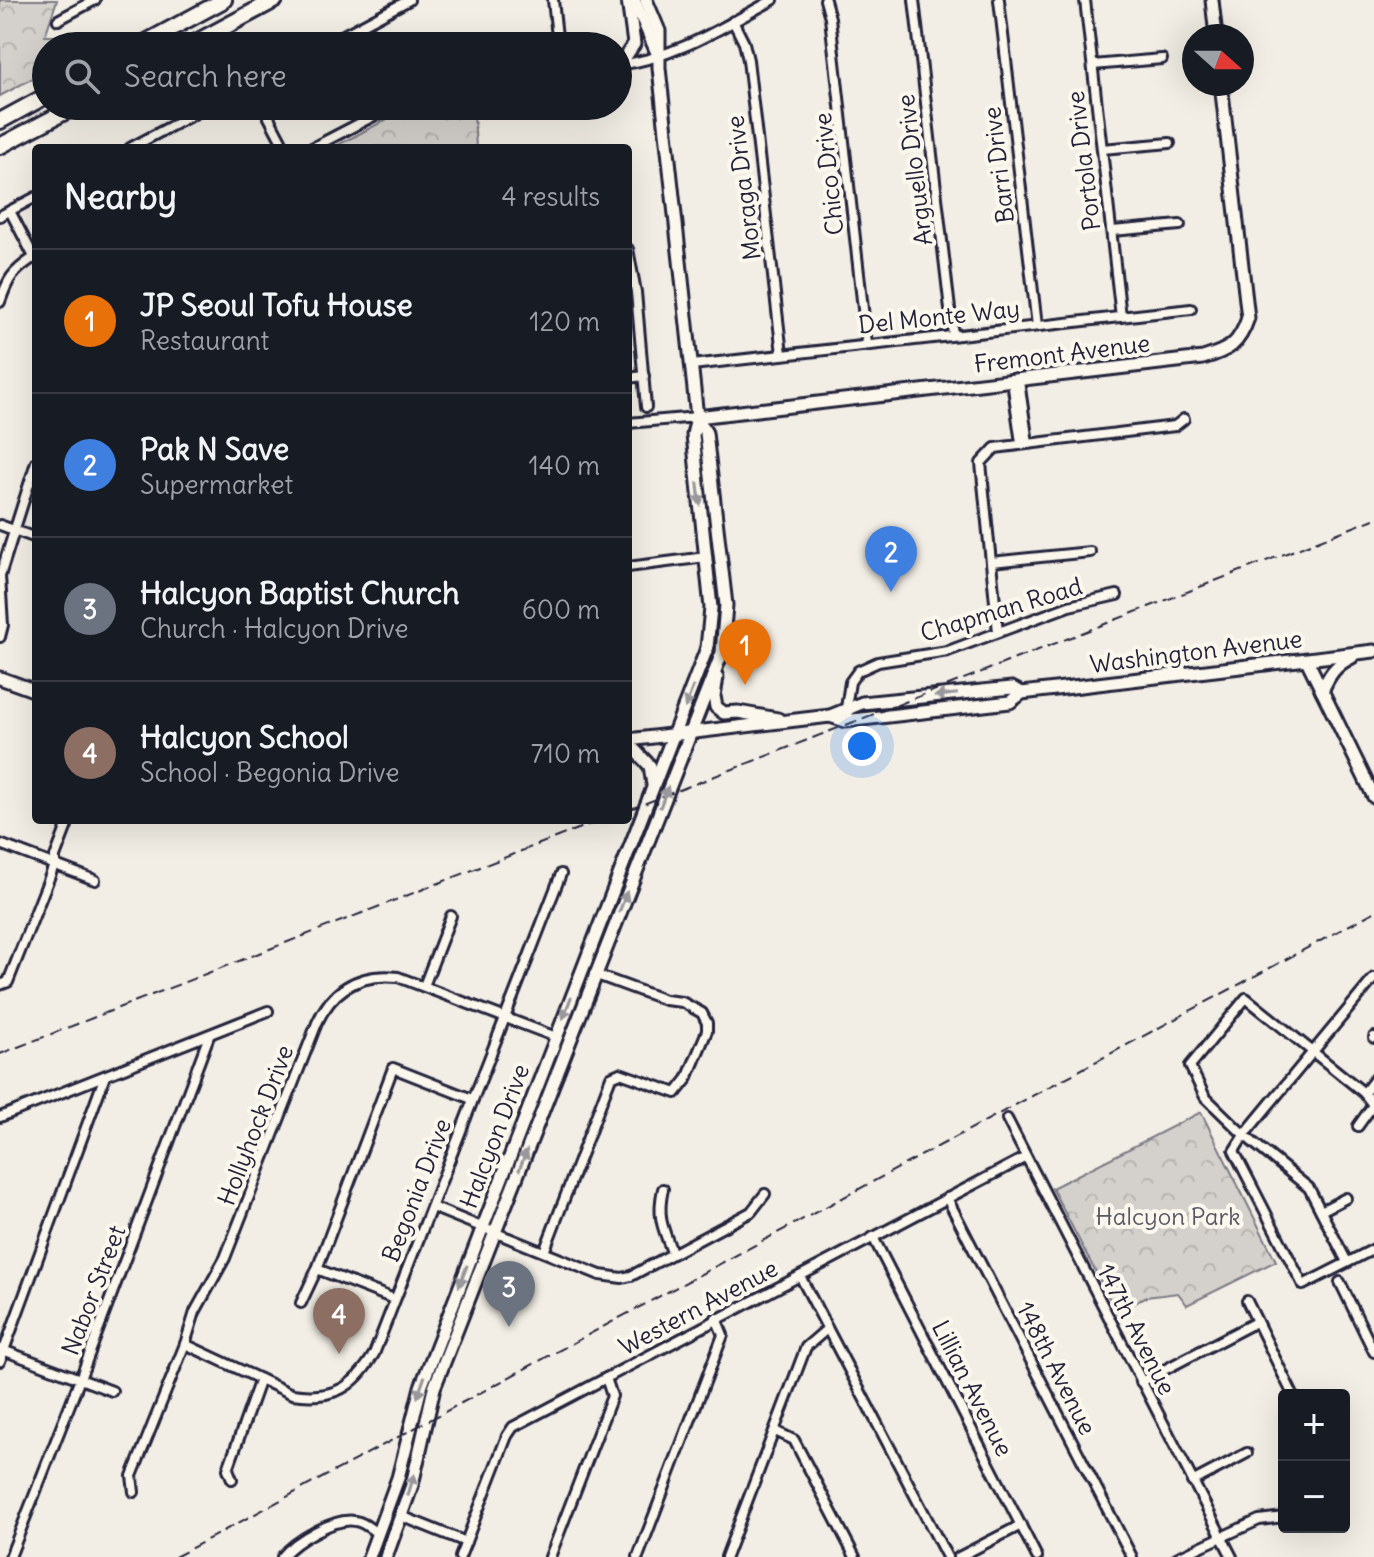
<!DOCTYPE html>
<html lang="en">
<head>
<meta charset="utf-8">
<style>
  :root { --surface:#171b24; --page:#20242c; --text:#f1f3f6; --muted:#9ea1a6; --line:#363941; --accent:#1f6fb2 }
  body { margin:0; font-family:Delius,sans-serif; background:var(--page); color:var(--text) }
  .controls { position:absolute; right:24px; bottom:24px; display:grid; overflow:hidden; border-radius:8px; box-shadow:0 8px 32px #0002 }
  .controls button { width:72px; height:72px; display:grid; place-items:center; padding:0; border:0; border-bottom:2px solid var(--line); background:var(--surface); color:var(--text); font:40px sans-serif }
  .compass { position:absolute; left:1182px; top:24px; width:72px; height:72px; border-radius:50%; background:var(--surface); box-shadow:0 8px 32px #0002; rotate:111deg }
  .you { position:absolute; left:862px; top:746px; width:28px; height:28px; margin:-20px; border:6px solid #fff; border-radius:50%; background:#1a73e8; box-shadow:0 0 0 12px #1a73e833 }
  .badge { display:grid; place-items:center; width:52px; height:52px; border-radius:50%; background:var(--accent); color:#fff; font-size:26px; font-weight:700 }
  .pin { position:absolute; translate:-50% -66px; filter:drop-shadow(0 2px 4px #0008) }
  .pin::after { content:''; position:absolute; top:42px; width:28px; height:24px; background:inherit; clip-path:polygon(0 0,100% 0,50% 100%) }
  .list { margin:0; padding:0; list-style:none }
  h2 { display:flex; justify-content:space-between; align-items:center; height:104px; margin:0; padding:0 32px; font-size:34px }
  h2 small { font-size:26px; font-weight:400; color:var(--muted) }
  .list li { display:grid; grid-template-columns:52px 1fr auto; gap:24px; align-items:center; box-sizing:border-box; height:144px; padding:0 32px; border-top:2px solid var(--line) }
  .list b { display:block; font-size:30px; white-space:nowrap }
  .list p { margin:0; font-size:26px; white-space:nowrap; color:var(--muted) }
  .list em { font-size:26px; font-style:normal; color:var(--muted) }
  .icon { flex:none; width:44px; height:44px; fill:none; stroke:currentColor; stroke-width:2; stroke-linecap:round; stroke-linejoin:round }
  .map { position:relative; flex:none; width:1374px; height:1557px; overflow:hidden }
  .search { position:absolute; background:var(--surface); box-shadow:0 8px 32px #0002; left:32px; top:32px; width:600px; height:88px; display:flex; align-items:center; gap:20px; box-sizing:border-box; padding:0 28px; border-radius:44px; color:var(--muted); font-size:30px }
  .panel { position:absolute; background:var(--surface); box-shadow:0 8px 32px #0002; left:32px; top:144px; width:600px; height:680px; border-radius:8px }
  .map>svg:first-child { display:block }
  .forest { fill:url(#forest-crowns); stroke:#7b7a84; stroke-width:2 }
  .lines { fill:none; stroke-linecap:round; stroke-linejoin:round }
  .street-casing { stroke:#22223b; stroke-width:14 }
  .secondary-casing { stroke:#22223b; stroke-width:17 }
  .highway-casing { stroke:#22223b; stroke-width:20 }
  .street { stroke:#fbf7ec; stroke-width:8 }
  .secondary { stroke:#fbf7ec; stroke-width:11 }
  .highway { stroke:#fbf7ec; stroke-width:14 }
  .rail { stroke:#22223b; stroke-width:2; stroke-dasharray:12 6; stroke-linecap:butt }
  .oneway { fill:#99979c }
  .labels { text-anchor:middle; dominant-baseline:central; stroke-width:8; stroke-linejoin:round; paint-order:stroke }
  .street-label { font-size:24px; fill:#22223b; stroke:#fbf7ec }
  .park-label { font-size:24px; fill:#575766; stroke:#fbf7ec }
</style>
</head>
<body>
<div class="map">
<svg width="1374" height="1557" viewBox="0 0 1374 1557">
  <defs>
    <pattern id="forest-crowns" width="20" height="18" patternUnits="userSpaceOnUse" patternTransform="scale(2)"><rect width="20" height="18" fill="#d4d1cc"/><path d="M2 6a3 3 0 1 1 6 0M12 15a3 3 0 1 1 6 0" fill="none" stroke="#b6b3b0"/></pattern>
  </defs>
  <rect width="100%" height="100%" fill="#f2eee5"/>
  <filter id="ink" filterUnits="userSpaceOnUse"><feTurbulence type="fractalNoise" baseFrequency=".0125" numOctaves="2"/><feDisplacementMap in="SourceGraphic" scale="16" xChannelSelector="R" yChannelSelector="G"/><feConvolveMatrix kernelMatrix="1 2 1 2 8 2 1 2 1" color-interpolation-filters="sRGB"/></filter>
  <g filter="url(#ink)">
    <g class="forest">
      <polygon points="0,0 57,0 45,36 64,36 71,46 46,46 46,71 0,96"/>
      <polygon points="412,106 481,106 481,110 474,114 476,148 336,146"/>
      <polygon points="1201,1112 1276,1261 1187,1305 1178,1293 1146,1297 1117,1313 1052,1188"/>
    </g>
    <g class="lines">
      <defs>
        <g id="street">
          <polyline points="553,0 558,46"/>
          <polyline points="825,0 830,18 867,344"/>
          <polyline points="914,0 953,335"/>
          <polyline points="999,0 1037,326"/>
          <polyline points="1085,0 1121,317"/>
          <polyline points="58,20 95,0"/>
          <polyline points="733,21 744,43 748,60 782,354"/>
          <polyline points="323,46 409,0"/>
          <path d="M618 65C674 59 724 26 773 0"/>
          <polyline points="1093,65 1162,59"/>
          <polyline points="263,106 285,148"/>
          <polyline points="130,148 209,106"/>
          <polyline points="312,148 393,106"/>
          <polyline points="1102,149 1170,143"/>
          <polyline points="10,211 35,259"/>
          <polyline points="0,216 36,197"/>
          <polyline points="1112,231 1180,225"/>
          <polyline points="628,249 636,292 646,407"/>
          <path d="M0 302C8 279 12 272 33 258"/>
          <polyline points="692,365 1191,309"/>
          <polyline points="628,378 644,376"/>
          <polyline points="1012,381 1021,443"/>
          <polyline points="1019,381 1028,443"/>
          <polyline points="628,423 697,417"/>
          <polyline points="0,525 36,538"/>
          <polyline points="991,562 1090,552"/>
          <polyline points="628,567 706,557"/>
          <polyline points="998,632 981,463 995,448 1175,426 1184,419"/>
          <polyline points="0,637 3,625 0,576 36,462"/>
          <polyline points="849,712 846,708 850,682 858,671 878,662 948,651 1069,606 1117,595"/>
          <polyline points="0,844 95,880"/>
          <polyline points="1374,978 1244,1135 1234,1151 1303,1285 1374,1249"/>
          <polyline points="0,985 8,982 55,863 55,857 68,823"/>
          <polyline points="424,986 451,916"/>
          <polyline points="1374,1037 1374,1038"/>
          <polyline points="1364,1093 1374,1080"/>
          <polyline points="0,1117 268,1011"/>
          <polyline points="1007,1119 1232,1557"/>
          <polyline points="1358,1126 1373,1105"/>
          <path d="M663 1189C657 1215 662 1227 672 1252"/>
          <polyline points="947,1198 1132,1557"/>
          <polyline points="432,1207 600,1275 622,1278 631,1276 751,1212 765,1194"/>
          <polyline points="1321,1211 1346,1198"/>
          <polyline points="873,1237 1037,1557"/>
          <polyline points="544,1252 611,1077 620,1073 676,1093 687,1079 707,1031 707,1023 702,1013 682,1002 665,1000 594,974"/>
          <polyline points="1347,1262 1309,1188 1244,1135 1205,1097 1190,1066 1246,998 1364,1093 1374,1106"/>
          <polyline points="317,1269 394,1299"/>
          <polyline points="800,1276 947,1557"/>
          <polyline points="1340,1282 1374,1352"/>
          <polyline points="1247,1301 1293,1395"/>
          <polyline points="301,1303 317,1269 393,1068 472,1099"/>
          <path d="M185 1344 292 1394C333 1400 354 1388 374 1354L561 874"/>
          <polyline points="0,1349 112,1391"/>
          <polyline points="0,1361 105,1076"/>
          <polyline points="1141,1382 1256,1322"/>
          <polyline points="775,1431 794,1440 855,1557"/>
          <polyline points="232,1479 228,1469 260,1379"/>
          <polyline points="1192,1482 1247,1453"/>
          <path d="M134 1492 132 1476 185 1344 195 1312 225 1258 317 1023C333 988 360 973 398 977L556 1037"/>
          <polyline points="401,1516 466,1542"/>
          <polyline points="10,1557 80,1379 209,1036"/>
          <path d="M282 1557C295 1541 335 1517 355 1521 364 1522 371 1529 378 1534"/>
          <polyline points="460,1557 507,1436 513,1427 1026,1157"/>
          <polyline points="550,1557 612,1396 606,1378"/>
          <polyline points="638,1557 723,1335 716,1318"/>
          <polyline points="726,1557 806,1347 827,1329"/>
          <polyline points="959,1557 1021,1525"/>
          <polyline points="1178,1557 1259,1520 1284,1517"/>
        </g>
        <g id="secondary">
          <polyline points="634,0 658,55"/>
          <polyline points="1212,0 1216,36"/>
          <polyline points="620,65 634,44 628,0"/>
          <path d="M697 417 1203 358C1229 350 1239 345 1248 318L1221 84"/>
          <polyline points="1307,660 1374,797"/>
          <polyline points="717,677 714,696 716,707 724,713 738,712 778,719"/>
          <polyline points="0,678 36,691"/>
          <path d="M1322 691C1329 675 1335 665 1352 657"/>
          <polyline points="830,716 845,721 1010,702 1022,693 1374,651"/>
          <polyline points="628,740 830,716 862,703 1012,688 1022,693"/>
          <polyline points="628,743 650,766 653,785"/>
          <polyline points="369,1557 398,1478 421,1387 707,648 711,608 693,435 697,417 659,68 659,31 646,0"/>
          <polyline points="386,1557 412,1485 434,1388 722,653 726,605 706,433 697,417"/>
        </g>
        <g id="highway">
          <polyline points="139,46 224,0"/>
          <polyline points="189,46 275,0"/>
          <polyline points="0,121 46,96"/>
          <polyline points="0,146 76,106"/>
        </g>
      </defs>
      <use href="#street" class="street-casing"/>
      <use href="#secondary" class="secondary-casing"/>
      <use href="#highway" class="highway-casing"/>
      <use href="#street" class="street"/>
      <use href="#secondary" class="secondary"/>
      <use href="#highway" class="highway"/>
      <g class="rail">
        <polyline points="628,810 1374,519"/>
        <polyline points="0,1054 601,820"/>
        <polyline points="175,1557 1374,912"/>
      </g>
    </g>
    <defs><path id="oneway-solid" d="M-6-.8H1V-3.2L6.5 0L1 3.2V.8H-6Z" transform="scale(2)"/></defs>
    <g class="oneway">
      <use href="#oneway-solid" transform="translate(699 494) rotate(84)"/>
      <use href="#oneway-solid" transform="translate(946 695) rotate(174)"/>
      <use href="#oneway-solid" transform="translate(689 697) rotate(111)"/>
      <use href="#oneway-solid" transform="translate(664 797) rotate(-69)"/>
      <use href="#oneway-solid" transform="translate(623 902) rotate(-69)"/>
      <use href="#oneway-solid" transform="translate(567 1008) rotate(111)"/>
      <use href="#oneway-solid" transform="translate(523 1160) rotate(-69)"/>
      <use href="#oneway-solid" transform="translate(463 1276) rotate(111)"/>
      <use href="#oneway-solid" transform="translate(421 1387) rotate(109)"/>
      <use href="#oneway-solid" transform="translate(411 1485) rotate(-74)"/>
    </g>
  </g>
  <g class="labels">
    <g class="street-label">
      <text transform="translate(1083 161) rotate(-97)">Portola Drive</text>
      <text transform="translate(998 165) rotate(-97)">Barri Drive</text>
      <text transform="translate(914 170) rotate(-97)">Arguello Drive</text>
      <text transform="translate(828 174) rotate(-96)">Chico Drive</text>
      <text transform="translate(743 188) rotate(-97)">Moraga Drive</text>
      <text transform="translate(939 316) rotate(-6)">Del Monte Way</text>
      <text transform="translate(1062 353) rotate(-7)">Fremont Avenue</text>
      <text transform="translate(1001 609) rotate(-17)">Chapman Road</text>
      <text transform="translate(1196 651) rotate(-7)">Washington Avenue</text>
      <text transform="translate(255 1125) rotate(-69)">Hollyhock Drive</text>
      <text transform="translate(494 1136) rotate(-69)">Halcyon Drive</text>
      <text transform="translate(416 1190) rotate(-69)">Begonia Drive</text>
      <text transform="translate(93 1290) rotate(-69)">Nabor Street</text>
      <text transform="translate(698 1307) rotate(-28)">Western Avenue</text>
      <text transform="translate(1137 1329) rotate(63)">147th Avenue</text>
      <text transform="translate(1057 1368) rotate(63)">148th Avenue</text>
      <text transform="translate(973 1388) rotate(63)">Lillian Avenue</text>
    </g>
    <g class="park-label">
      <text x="1168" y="1216">Halcyon Park</text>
    </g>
  </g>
</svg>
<div class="controls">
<button>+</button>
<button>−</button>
</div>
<svg class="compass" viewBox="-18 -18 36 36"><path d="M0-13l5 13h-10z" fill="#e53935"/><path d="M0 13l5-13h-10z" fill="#9ea1a6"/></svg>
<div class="you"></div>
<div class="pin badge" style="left:745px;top:685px;background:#e8710a">1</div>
<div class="pin badge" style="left:891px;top:592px;background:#3f7fe0">2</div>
<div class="pin badge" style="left:509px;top:1327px;background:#6b7280">3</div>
<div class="pin badge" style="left:339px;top:1354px;background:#8d6e63">4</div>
<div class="search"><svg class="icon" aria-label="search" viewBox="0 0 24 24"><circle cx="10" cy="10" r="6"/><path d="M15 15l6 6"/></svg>Search here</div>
<section class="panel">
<h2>Nearby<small>4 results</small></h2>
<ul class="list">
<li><span class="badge" style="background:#e8710a">1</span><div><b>JP Seoul Tofu House</b><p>Restaurant</p></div><em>120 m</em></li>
<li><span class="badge" style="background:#3f7fe0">2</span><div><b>Pak N Save</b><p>Supermarket</p></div><em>140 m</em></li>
<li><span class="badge" style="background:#6b7280">3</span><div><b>Halcyon Baptist Church</b><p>Church · Halcyon Drive</p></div><em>600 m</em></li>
<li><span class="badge" style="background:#8d6e63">4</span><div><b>Halcyon School</b><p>School · Begonia Drive</p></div><em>710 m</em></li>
</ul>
</section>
</div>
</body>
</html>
